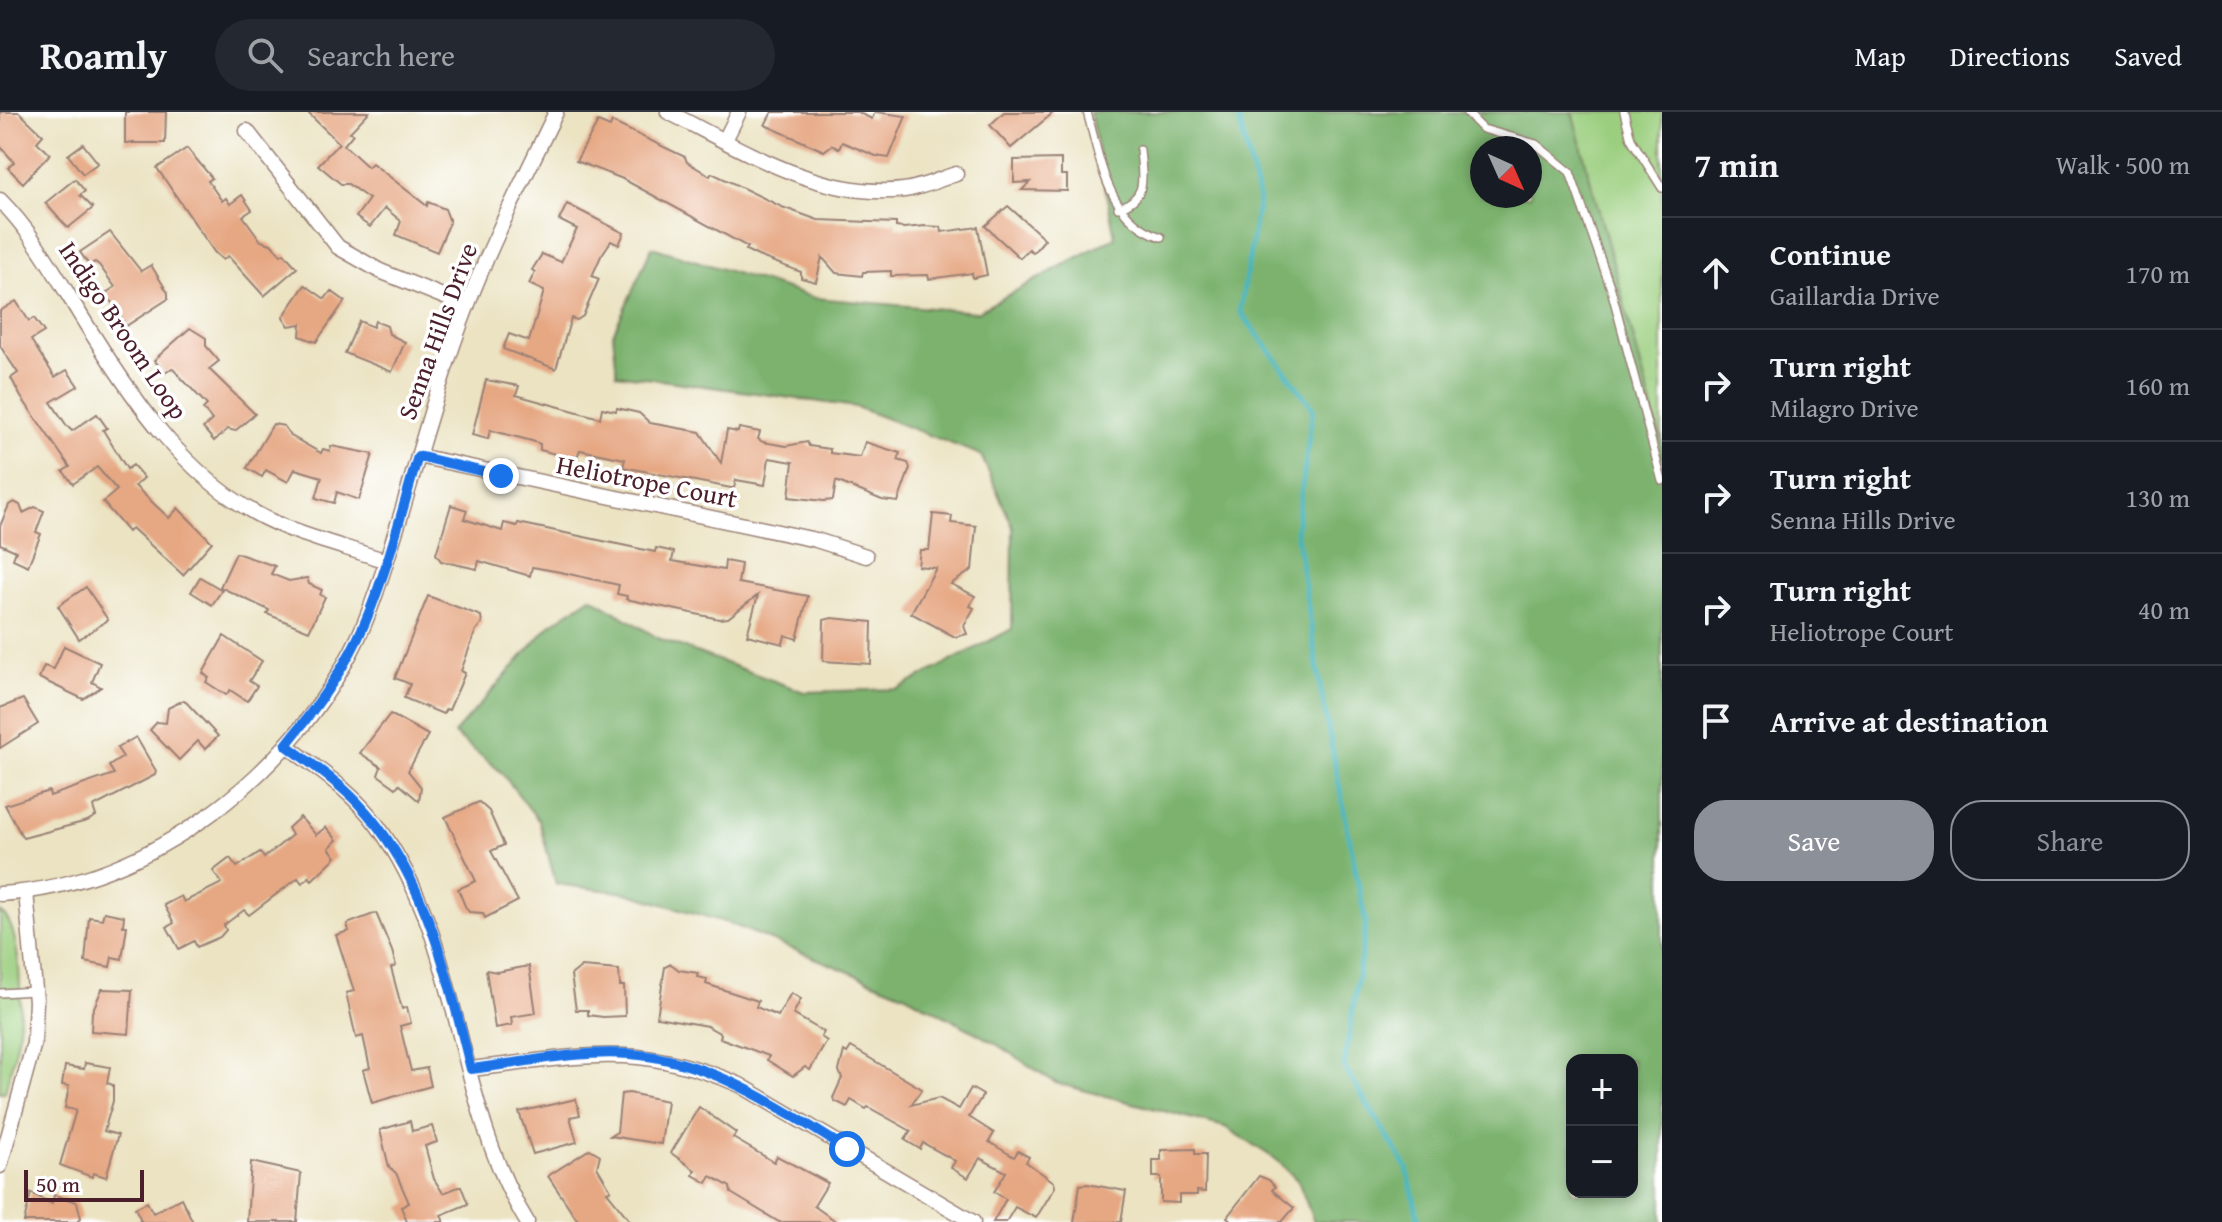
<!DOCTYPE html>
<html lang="en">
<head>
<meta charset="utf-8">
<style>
  :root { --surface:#171b24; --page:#242831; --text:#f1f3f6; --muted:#9ea1a6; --line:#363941; --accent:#8c9099 }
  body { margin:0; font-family:"Gentium Book Plus",serif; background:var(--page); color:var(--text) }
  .controls { position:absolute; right:24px; bottom:24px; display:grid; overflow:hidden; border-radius:16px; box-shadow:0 4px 12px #0003 }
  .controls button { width:72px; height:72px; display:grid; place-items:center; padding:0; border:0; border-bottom:2px solid var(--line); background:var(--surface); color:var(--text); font:40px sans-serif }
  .compass { position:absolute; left:1470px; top:24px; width:72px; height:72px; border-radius:50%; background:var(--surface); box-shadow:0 4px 12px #0003; rotate:135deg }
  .scale { position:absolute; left:24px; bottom:20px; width:120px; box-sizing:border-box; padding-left:8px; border:4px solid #4a1f2b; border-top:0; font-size:22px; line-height:28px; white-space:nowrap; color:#4a1f2b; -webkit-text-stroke:6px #fff; paint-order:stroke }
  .stop { position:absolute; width:24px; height:24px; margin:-18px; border:6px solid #1a73e8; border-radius:50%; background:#fff }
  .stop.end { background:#1a73e8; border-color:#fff; box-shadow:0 2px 8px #0008 }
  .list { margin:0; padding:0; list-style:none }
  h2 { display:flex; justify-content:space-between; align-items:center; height:104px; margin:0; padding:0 32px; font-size:34px }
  h2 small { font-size:26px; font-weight:400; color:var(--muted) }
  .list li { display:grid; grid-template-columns:52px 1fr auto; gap:24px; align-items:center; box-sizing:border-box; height:112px; padding:0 32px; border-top:2px solid var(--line) }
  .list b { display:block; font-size:30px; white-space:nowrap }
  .list p { margin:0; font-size:26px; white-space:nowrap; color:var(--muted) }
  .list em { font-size:26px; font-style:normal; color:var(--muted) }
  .actions { display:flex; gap:16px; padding:24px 32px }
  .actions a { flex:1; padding:18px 0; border:2px solid var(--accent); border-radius:32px; text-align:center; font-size:28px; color:var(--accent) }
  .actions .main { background:var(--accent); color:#fff }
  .icon { flex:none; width:44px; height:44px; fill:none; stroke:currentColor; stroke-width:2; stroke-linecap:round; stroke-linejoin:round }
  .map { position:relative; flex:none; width:1662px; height:1110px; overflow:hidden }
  header { display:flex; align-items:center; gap:48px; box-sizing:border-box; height:112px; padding:0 40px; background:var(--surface); border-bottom:2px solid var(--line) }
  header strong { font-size:38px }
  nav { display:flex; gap:44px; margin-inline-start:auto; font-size:28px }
  .search { width:560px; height:72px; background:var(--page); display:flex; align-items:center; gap:20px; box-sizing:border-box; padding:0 28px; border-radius:44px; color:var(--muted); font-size:30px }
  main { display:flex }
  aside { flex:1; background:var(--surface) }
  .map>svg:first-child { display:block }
  .green { fill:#9bcf7f; stroke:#727755; stroke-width:2 }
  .forest { fill:#7cb26e; stroke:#63684c; stroke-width:2; fill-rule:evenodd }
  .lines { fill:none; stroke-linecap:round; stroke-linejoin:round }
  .stream { stroke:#44b4bc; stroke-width:5 }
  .building { fill:#e6a783 }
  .service-casing { stroke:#9a8176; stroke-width:10 }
  .minor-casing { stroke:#9a8176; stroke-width:17 }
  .service { stroke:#fff; stroke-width:7 }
  .minor { stroke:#fff; stroke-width:14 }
  .route { stroke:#1a73e8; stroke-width:10 }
  .labels { text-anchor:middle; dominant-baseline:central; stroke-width:7; stroke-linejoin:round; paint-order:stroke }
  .street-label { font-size:26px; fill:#4a1f2b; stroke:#fff }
</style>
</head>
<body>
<header>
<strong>Roamly</strong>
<div class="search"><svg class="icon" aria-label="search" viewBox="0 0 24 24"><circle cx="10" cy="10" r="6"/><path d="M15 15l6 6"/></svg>Search here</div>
<nav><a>Map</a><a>Directions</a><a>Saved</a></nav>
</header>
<main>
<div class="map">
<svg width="1662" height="1110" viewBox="0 0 1662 1110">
  <rect width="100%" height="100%" fill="#fff"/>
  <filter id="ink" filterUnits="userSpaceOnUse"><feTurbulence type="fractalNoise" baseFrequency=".0125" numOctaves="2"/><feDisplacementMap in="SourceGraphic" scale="16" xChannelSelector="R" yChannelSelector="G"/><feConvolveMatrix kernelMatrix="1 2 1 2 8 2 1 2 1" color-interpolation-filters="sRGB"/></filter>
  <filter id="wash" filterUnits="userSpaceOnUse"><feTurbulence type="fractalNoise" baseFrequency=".006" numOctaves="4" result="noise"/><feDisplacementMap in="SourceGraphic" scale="32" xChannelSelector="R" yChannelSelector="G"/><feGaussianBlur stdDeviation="1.8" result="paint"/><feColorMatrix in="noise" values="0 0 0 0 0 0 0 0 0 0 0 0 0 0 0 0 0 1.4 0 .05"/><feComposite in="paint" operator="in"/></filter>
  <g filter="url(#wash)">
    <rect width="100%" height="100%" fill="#ebe3c2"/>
    <g class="green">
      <polygon points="1572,0 1662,0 1662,332"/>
      <path d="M0 800C23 812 22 902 18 926 15 944 9 962 5 980H0Z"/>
    </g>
    <path class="forest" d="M1090 0H1572L1662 332V1110H1314L1298 1069 1277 1048 1225 1015 1056 971 993 930 906 883 731 812 626 781 556 772 539 709 500 659 454 622 550 513 591 485 658 526 804 580 898 577 1012 517 1013 415 981 343 856 295 617 262 613 222 652 135 815 186 977 200 1115 125ZM1482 36H1530V84H1482ZM1572 948H1632V1080H1572Z"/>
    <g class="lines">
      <polyline class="stream" points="1237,0 1259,87 1240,199 1313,296 1296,418 1321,579 1366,812 1344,955 1407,1056 1419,1110"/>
    </g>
    <g id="blocks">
      <g class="building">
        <polygon points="0,0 19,0 43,23 37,30 50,42 23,71 8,56 14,50 0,34"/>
        <polygon points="125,0 166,0 165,31 125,31"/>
        <polygon points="307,0 369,0 350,20 353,22 344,33 368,55 372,51 427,94 428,90 445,97 450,110 437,140 396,123 401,109 385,96 370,115 356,105 369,87 348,72 341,72 318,53 339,31"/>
        <polygon points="772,0 857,0 872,7 875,0 906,4 889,46 876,44 842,30 839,37 832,33 824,39 765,13"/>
        <polygon points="1004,0 1054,0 1011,36 990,13"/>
        <polygon points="598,10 610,15 612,10 685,45 687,50 710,64 712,61 782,95 818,108 896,111 896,115 904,116 925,114 941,115 942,120 978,115 987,163 973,166 972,161 929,167 928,163 891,164 891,159 863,160 862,164 836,161 822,145 816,170 801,166 801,160 758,144 746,138 748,135 623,67 576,49"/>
        <polygon points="83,32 98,51 83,62 68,43"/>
        <polygon points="187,36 212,66 208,69 222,89 226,86 230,92 242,83 252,98 243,104 261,129 271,132 281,143 284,141 297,156 264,184 228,144 223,148 215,141 157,56"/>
        <polygon points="1061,47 1061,63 1067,63 1067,79 1022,78 1030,70 1014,71 1014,48"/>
        <polygon points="75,67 85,79 80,83 93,96 68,116 45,91"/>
        <polygon points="567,92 624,121 619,133 611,129 601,144 592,164 599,167 583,204 577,208 571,206 556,257 503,237 509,222 529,229 544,179 529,172 535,160 532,158 542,142 561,150 577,117 559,108"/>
        <polygon points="1008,94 1045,127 1033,141 1029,137 1020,146 985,114"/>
        <polygon points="110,120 141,159 151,153 168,181 168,187 126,214 106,181 115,175 99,153 95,150 89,153 80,140"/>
        <polygon points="305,173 325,187 331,179 345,189 316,230 300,224 301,212 289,214 283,205"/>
        <polygon points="16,189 29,209 34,206 44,220 31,228 55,265 67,258 78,274 51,290 67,314 72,319 97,302 107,316 103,318 127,357 133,353 144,366 135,374 169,406 178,396 212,430 183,463 132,416 128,420 103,390 117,378 97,355 73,372 63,359 70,355 21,285 11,266 18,261 0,234 0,199"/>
        <polygon points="359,209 373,215 375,209 387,214 389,222 405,230 392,260 345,241"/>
        <polygon points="190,216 206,226 206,234 219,249 209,257 255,302 235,319 228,317 214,329 203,316 212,308 203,297 207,293 172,256 165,261 154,248"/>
        <polygon points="486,268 519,274 516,283 600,306 602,296 616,299 617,296 639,301 650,311 700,320 721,351 727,318 738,320 739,316 760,320 758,327 763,330 786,334 807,330 809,334 830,337 830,341 860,345 865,330 900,341 898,348 908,351 910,356 898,390 882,388 836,369 833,388 824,389 789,385 793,350 769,346 765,373 736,368 734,376 731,376 623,355 625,347 580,338 577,345 563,344 540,338 540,332 532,329 490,318 488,327 472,323"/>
        <polygon points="273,312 284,314 291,324 321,341 323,337 330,339 331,334 373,342 359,388 337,380 334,391 316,386 322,365 295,357 288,370 266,358 262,365 247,356"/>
        <polygon points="14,390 20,393 23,401 35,395 44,399 36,420 41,422 28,454 13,447 16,439 0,432 0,414 9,393"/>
        <polygon points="451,393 467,398 464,407 502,419 504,411 517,414 518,411 655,440 656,436 674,440 672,449 724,458 725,449 741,452 738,471 808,484 797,527 785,523 783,532 747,523 758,483 728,506 719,507 626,487 627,484 617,482 619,473 560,460 532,455 530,464 479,449 477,457 441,449 436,442"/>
        <polygon points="933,402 952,404 951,411 976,414 972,458 951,472 975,484 970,494 974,496 964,514 967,522 955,525 911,501 936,456 918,454 920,438 929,438"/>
        <polygon points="236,441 275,454 271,462 289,469 307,466 309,472 322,478 320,483 325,485 309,519 267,502 269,498 220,475"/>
        <polygon points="200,465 222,478 212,493 191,480"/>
        <polygon points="86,475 108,508 79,527 58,494"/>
        <polygon points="428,484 481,504 482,511 476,518 461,559 465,561 460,573 449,598 446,597 443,602 404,586 410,572 395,566"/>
        <polygon points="832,506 872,510 871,552 823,549 824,508"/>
        <polygon points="224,524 262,549 249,569 257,574 247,589 230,578 226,583 206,570 209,566 203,561"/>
        <polygon points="64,534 100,551 92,570 101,575 83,587 39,566 44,554 54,557"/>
        <polygon points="23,587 38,612 0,636 0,596"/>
        <polygon points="184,588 218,624 205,637 198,629 179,648 150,618 157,610 166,611 168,596"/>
        <polygon points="390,602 428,623 408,659 421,675 419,689 399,672 396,676 378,663 381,655 360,641"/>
        <polygon points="136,625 156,659 155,663 93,695 96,704 87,709 23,726 5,693 49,679 50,684 114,662 109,654 123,645 117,636"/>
        <polygon points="479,690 489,699 504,733 491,739 518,789 485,806 483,801 469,800 465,794 458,777 476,769 445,705"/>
        <polygon points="300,705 316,723 326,715 337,728 329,736 336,745 312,768 309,765 302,771 298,766 249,803 244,798 224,813 226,818 220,825 197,835 194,829 179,837 167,815 174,811 164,793 181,784 184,790 222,771 213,759 230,746 237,755 260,740 264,746 292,723 288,716"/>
        <polygon points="104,800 124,804 123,814 127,814 122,847 112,845 110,855 85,850 89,805 102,807"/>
        <polygon points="376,801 392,839 396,854 391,856 402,897 407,895 411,911 400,914 411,959 427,956 431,974 372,991 363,958 370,956 363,924 356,926 346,881 354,879 336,823 349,819 347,812"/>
        <polygon points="671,852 679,858 698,861 697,865 707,867 706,872 758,889 756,895 778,904 791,881 801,887 793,902 824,920 821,925 827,929 810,958 805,955 793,964 767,948 769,944 720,926 721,922 707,914 657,905 665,855"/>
        <polygon points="529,854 536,901 511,905 512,913 495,916 486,858 497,860"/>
        <polygon points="581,855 619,858 620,874 624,874 625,904 603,905 588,903 588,898 576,898 571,863"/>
        <polygon points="102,877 132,878 129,922 91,919 92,900"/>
        <polygon points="851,935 922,977 911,993 939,986 959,997 971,976 983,983 969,1005 994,1021 989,1030 1014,1045 1018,1039 1029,1045 1026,1050 1054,1070 1055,1075 1036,1106 1015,1095 1006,1110 993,1110 1006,1087 994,1080 1006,1060 980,1046 968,1066 951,1056 955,1049 923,1031 920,1037 905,1028 911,1019 868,995 866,997 851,988 847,995 835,989 833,986 842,966 839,959 844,939 847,941"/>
        <polygon points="85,951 110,955 107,971 113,973 113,989 104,1019 118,1023 106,1065 93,1061 92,1065 60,1053 76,998 65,996 69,974 62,973 65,954 84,957"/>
        <polygon points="629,981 667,989 661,1032 610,1024 617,1020 621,982"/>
        <polygon points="576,987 580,1003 570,1005 577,1030 533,1042 519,1000"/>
        <polygon points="699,995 736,1021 733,1026 774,1050 777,1044 828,1071 814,1094 837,1110 779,1110 731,1081 730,1075 711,1064 707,1071 693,1063 695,1058 671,1041"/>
        <polygon points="410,1009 412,1019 432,1014 437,1030 425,1034 434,1067 443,1081 461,1074 468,1092 441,1103 444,1110 407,1110 401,1095 409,1091 396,1061 389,1055 380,1018"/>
        <polygon points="590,1037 600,1043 597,1055 611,1078 607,1080 631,1110 579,1110 548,1064"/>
        <polygon points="1195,1037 1195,1042 1206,1042 1205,1080 1197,1079 1197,1083 1179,1083 1179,1091 1161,1090 1161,1065 1153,1065 1153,1048 1161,1048 1161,1038"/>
        <polygon points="251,1050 301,1061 297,1110 247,1110"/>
        <polygon points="1259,1064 1269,1068 1275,1075 1272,1078 1294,1096 1282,1110 1233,1110 1227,1105"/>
        <polygon points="1087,1072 1126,1079 1121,1110 1074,1110 1080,1073"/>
        <polygon points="31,1081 52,1092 54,1083 77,1090 81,1106 77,1110 24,1110"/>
        <polygon points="181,1086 193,1110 137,1110 141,1108 135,1096 147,1090 153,1101"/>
      </g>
    </g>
  </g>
  <g filter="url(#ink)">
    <use href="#blocks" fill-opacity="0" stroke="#9a8176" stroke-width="2"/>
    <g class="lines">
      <defs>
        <g id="service">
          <path d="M1087 0C1101 49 1106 106 1161 125"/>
          <polyline points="1466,0 1483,17 1536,32 1570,60 1611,177 1662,369"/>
          <polyline points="1624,0 1631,27 1662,76"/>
          <path d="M1118 96C1149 86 1142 65 1140 38"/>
          <polyline points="0,881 35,879"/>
        </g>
        <g id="minor">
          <path d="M668 0C740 36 820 88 904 78 921 76 940 67 956 62"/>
          <polyline points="247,19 338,135 380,159 467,194"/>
          <polyline points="725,28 739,0"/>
          <path d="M0 88C39 127 63 177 93 223 136 291 183 360 255 401 294 423 344 434 386 449"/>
          <polyline points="418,344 816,428 866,444"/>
          <path d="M286 633C318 657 353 680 377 713 465 833 452 988 527 1110"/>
          <path d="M0 782C152 773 294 660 358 526 376 487 387 446 400 406 421 335 441 262 468 192 493 126 526 63 556 0"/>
          <path d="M471 957C578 945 636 928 740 973L973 1110"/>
          <polyline points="0,1054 34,931 36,889 26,780"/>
        </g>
      </defs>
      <use href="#service" class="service-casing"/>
      <use href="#minor" class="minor-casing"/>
      <use href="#service" class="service"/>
      <use href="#minor" class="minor"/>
    </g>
  </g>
  <g class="lines" filter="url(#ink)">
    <path class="route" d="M501 364 418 344C400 405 385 469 358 526 339 565 313 599 286 633 310 651 336 668 357 690 427 763 447 863 471 957 523 951 577 938 630 942 712 948 778 995 847 1037"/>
  </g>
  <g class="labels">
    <g class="street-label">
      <text transform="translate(124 218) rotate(56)">Indigo Broom Loop</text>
      <text transform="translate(437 219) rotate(-70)">Senna Hills Drive</text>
      <text transform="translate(647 369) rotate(11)">Heliotrope Court</text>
    </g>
  </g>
</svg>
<div class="controls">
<button>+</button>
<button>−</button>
</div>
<svg class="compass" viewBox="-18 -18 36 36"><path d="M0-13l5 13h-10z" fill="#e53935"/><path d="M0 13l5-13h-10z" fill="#9ea1a6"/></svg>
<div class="scale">50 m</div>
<div class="stop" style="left:847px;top:1037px"></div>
<div class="stop end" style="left:501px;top:364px"></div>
</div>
<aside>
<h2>7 min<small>Walk · 500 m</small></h2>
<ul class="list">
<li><svg class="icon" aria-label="ahead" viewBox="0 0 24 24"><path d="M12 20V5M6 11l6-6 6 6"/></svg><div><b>Continue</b><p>Gaillardia Drive</p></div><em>170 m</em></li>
<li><svg class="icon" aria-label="right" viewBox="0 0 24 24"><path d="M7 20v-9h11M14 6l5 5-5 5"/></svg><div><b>Turn right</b><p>Milagro Drive</p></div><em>160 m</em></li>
<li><svg class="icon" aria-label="right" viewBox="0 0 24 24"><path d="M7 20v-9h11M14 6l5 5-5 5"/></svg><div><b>Turn right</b><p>Senna Hills Drive</p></div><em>130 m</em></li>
<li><svg class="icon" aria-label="right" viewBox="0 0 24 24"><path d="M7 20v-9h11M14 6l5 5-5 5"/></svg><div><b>Turn right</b><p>Heliotrope Court</p></div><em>40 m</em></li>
<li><svg class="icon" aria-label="arrive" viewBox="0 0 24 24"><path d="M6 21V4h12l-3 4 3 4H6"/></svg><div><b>Arrive at destination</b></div></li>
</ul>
<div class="actions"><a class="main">Save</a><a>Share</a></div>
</aside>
</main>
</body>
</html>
